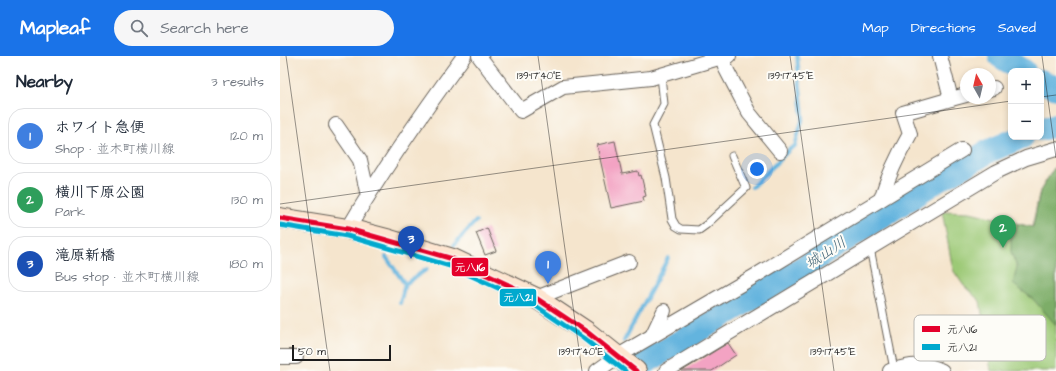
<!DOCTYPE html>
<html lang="en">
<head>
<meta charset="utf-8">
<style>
  :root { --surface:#fff; --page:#f6f6f7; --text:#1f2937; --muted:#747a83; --line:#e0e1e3; --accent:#1a73e8 }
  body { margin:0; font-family:"Architects Daughter","Klee One",sans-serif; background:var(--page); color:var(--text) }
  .controls { position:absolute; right:12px; top:12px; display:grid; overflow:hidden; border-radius:8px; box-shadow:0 2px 6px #0003 }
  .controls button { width:36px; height:36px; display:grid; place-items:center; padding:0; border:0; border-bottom:1px solid var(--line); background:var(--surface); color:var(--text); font:20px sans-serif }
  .compass { position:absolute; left:680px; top:12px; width:36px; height:36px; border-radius:50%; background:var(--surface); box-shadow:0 2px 6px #0003; rotate:352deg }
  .scale { position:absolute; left:12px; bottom:10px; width:99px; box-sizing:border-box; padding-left:4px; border:2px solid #1c1c1c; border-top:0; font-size:11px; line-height:14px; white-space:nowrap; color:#1c1c1c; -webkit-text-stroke:3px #fdfcf7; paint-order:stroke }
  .you { position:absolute; left:477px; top:113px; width:14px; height:14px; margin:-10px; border:3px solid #fff; border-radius:50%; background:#1a73e8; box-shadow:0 0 0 6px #1a73e833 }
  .badge { display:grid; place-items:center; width:26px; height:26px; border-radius:50%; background:var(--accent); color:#fff; font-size:13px; font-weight:700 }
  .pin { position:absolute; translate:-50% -33px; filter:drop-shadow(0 1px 2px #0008) }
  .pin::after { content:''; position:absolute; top:21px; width:14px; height:12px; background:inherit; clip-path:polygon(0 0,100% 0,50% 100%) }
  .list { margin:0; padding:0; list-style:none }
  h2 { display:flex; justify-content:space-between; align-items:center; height:52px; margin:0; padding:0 16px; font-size:17px }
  h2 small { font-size:13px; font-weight:400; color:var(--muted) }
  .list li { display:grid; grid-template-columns:26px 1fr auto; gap:12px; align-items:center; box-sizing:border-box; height:56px; margin:0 8px 8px; padding:0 8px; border:1px solid var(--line); border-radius:16px }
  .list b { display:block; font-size:15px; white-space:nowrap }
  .list p { margin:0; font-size:13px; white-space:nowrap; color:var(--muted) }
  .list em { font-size:13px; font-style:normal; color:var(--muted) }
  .icon { flex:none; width:22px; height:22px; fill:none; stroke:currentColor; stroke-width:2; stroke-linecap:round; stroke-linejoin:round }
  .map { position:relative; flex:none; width:776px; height:315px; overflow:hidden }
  header { display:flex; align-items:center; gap:24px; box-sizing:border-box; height:56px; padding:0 20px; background:var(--accent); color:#fff }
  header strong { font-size:19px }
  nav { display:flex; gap:22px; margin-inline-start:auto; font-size:14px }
  .search { width:280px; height:36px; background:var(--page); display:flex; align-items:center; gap:10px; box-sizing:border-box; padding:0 14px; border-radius:22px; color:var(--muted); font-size:15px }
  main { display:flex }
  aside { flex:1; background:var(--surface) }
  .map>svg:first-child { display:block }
  .green { fill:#9cc976; stroke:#5c7249 }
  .forest { fill:#7dad67; stroke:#4c6442 }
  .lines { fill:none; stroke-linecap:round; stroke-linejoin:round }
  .stream { stroke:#63b4de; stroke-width:4 }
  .river { stroke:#63b4de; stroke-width:24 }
  .building { fill:#f3a3c3 }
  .lane-casing { stroke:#68625a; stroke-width:9 }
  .street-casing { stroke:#68625a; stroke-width:16 }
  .secondary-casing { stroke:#68625a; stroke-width:22 }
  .lane { stroke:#fff; stroke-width:7 }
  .street { stroke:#fff; stroke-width:14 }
  .secondary { stroke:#fde5d0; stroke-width:20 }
  .bus-1-casing { stroke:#fdfcf7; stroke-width:8 }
  .bus-2-casing { stroke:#fdfcf7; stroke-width:8 }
  .bus-1 { stroke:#e4002b; stroke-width:5 }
  .bus-2 { stroke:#00a9ce; stroke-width:5 }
  .ticks { fill:none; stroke:#1c1c1c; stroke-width:1; stroke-opacity:0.45 }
  .labels { text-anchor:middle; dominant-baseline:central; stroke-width:4; stroke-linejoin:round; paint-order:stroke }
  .water-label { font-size:15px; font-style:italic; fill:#3c6073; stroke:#fdfcf7 }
  .key { fill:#fdfcf7; stroke:#bab9b5; stroke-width:1 }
  .key-label { font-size:11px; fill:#1c1c1c }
  .ticks-label { font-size:10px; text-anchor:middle; fill:#1c1c1c; stroke:#fdfcf7; stroke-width:4; stroke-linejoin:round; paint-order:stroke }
  .line-badge { stroke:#fdfcf7; stroke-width:1.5 }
  .badge-label { font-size:11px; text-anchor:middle; font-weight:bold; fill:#fff }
</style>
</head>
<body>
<header>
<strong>Mapleaf</strong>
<div class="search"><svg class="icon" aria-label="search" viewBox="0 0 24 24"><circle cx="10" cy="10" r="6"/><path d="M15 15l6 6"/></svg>Search here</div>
<nav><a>Map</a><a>Directions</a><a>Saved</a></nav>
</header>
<main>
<aside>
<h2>Nearby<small>3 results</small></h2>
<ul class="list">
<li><span class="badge" style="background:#3f7fe0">1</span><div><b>ホワイト急便</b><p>Shop · 並木町横川線</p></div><em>120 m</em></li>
<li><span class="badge" style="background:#2e9e5b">2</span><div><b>横川下原公園</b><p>Park</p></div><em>130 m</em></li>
<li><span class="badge" style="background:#1a4fb4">3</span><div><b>滝原新橋</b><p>Bus stop · 並木町横川線</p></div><em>180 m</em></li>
</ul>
</aside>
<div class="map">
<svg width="776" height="315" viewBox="0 0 776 315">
  <rect width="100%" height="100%" fill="#fdfcf7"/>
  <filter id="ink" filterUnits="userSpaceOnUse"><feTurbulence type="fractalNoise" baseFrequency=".025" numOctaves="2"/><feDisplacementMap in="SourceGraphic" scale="8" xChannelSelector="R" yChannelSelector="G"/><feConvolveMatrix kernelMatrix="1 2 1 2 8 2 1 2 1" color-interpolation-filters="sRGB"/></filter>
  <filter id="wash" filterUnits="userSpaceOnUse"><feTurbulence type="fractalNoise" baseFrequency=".012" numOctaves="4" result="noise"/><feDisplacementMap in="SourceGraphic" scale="16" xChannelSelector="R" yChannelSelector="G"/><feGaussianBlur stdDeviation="0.9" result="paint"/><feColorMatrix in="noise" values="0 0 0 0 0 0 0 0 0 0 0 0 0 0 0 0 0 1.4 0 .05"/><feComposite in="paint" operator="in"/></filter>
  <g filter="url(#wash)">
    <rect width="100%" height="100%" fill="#f5e5cd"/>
    <polygon class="green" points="776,109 776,315 711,315 700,245 684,230 673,214 662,155 690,156 752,171 760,135"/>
    <polygon class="forest" points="776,109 776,269 753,243 733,228 737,211 731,196 731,179 738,168 753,171 760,135"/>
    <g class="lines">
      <g class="stream">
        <polyline points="472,131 510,93 515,90 523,61 517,0"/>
        <polyline points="174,189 196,165"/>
        <polyline points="106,201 125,228 147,213"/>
        <polyline points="120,247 125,228"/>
        <polyline points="344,285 388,202"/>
      </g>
      <g class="river">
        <polyline points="720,0 744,15"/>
        <polyline points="761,25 776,32"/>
        <polyline points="761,73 776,69"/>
        <polyline points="351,315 511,219 655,126 683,111 707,96 742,81"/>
      </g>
    </g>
    <g id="blocks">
      <g class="building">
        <polygon points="335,85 342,118 358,115 359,120 361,119 366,140 363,141 364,145 331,152 317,89"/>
        <polygon points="207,172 216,195 205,199 196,177"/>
        <polygon points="448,287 456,299 432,315 402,315"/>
      </g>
    </g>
  </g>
  <g filter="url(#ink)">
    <use href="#blocks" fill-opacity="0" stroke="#68625a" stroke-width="1"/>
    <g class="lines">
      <defs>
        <g id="lane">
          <polyline points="381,20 384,48 373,69 386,122 392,163 396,170 401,173 419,174 426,169 466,132 452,100"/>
          <polyline points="590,192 614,313"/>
        </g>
        <g id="street">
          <polyline points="199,0 241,55 283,31 371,22 442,1 449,0"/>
          <polyline points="442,1 446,13 469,57 500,95"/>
          <polyline points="710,33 714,32"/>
          <polyline points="671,43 686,39"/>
          <polyline points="56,69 80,104 88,140"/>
          <path d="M601 143C608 120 618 99 630 78L623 57 671 43 660 0"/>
          <path d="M68 173C103 113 143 56 184 0"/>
          <polyline points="256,242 349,206"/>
          <polyline points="372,280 384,255"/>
          <polyline points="0,301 16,301"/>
          <polyline points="317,315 338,300 475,220 682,94"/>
          <polyline points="386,315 716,116 746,102 776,93"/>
          <path d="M610 315C629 309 644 306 662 315"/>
        </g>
        <polyline id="secondary" points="0,162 68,173 110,184 173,203 256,242 307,276 356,315"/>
      </defs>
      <use href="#lane" class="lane-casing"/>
      <use href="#street" class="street-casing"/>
      <use href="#secondary" class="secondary-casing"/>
      <use href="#lane" class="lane"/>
      <use href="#street" class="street"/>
      <use href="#secondary" class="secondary"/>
      <defs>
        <polyline id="bus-1" points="0,162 68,173 173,203 256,242 307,276 356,315"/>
        <polyline id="bus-2" points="0,169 67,180 170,210 253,248 303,282 345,315"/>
      </defs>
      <use href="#bus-1" class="bus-1-casing"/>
      <use href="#bus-2" class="bus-2-casing"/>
      <use href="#bus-1" class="bus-1"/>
      <use href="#bus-2" class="bus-2"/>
    </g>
  </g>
  <path class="ticks" d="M6 0 50 315M258 0 302 315M510 0 554 315M762 0 776 102M761 41 776 39M0 148 731 45"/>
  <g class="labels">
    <g class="water-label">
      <text transform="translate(546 197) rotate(-33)">城山川</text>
    </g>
  </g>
  <rect x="634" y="259" width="132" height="46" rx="6" class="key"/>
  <rect x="642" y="270" width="18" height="6" fill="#e4002b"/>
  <rect x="642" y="288" width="18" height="6" fill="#00a9ce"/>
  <g class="key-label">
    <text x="667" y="277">元八16</text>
    <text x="667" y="295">元八21</text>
  </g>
  <g class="ticks-label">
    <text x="259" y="23">139°17'40"E</text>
    <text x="511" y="23">139°17'45"E</text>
    <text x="301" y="299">139°17'40"E</text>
    <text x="553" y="299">139°17'45"E</text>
  </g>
  <g class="line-badge">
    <rect x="171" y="201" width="38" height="20" rx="4" fill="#e4002b"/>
    <rect x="219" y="232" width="38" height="19" rx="4" fill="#00a9ce"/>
  </g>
  <g class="badge-label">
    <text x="190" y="215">元八16</text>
    <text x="238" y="245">元八21</text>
  </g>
</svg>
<div class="controls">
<button>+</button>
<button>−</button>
</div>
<svg class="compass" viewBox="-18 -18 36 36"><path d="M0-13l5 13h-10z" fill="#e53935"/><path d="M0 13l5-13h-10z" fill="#747a83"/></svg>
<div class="scale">50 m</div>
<div class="you"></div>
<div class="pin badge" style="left:268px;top:228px;background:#3f7fe0">1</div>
<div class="pin badge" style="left:723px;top:192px;background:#2e9e5b">2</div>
<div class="pin badge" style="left:131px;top:203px;background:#1a4fb4">3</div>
</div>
</main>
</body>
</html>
